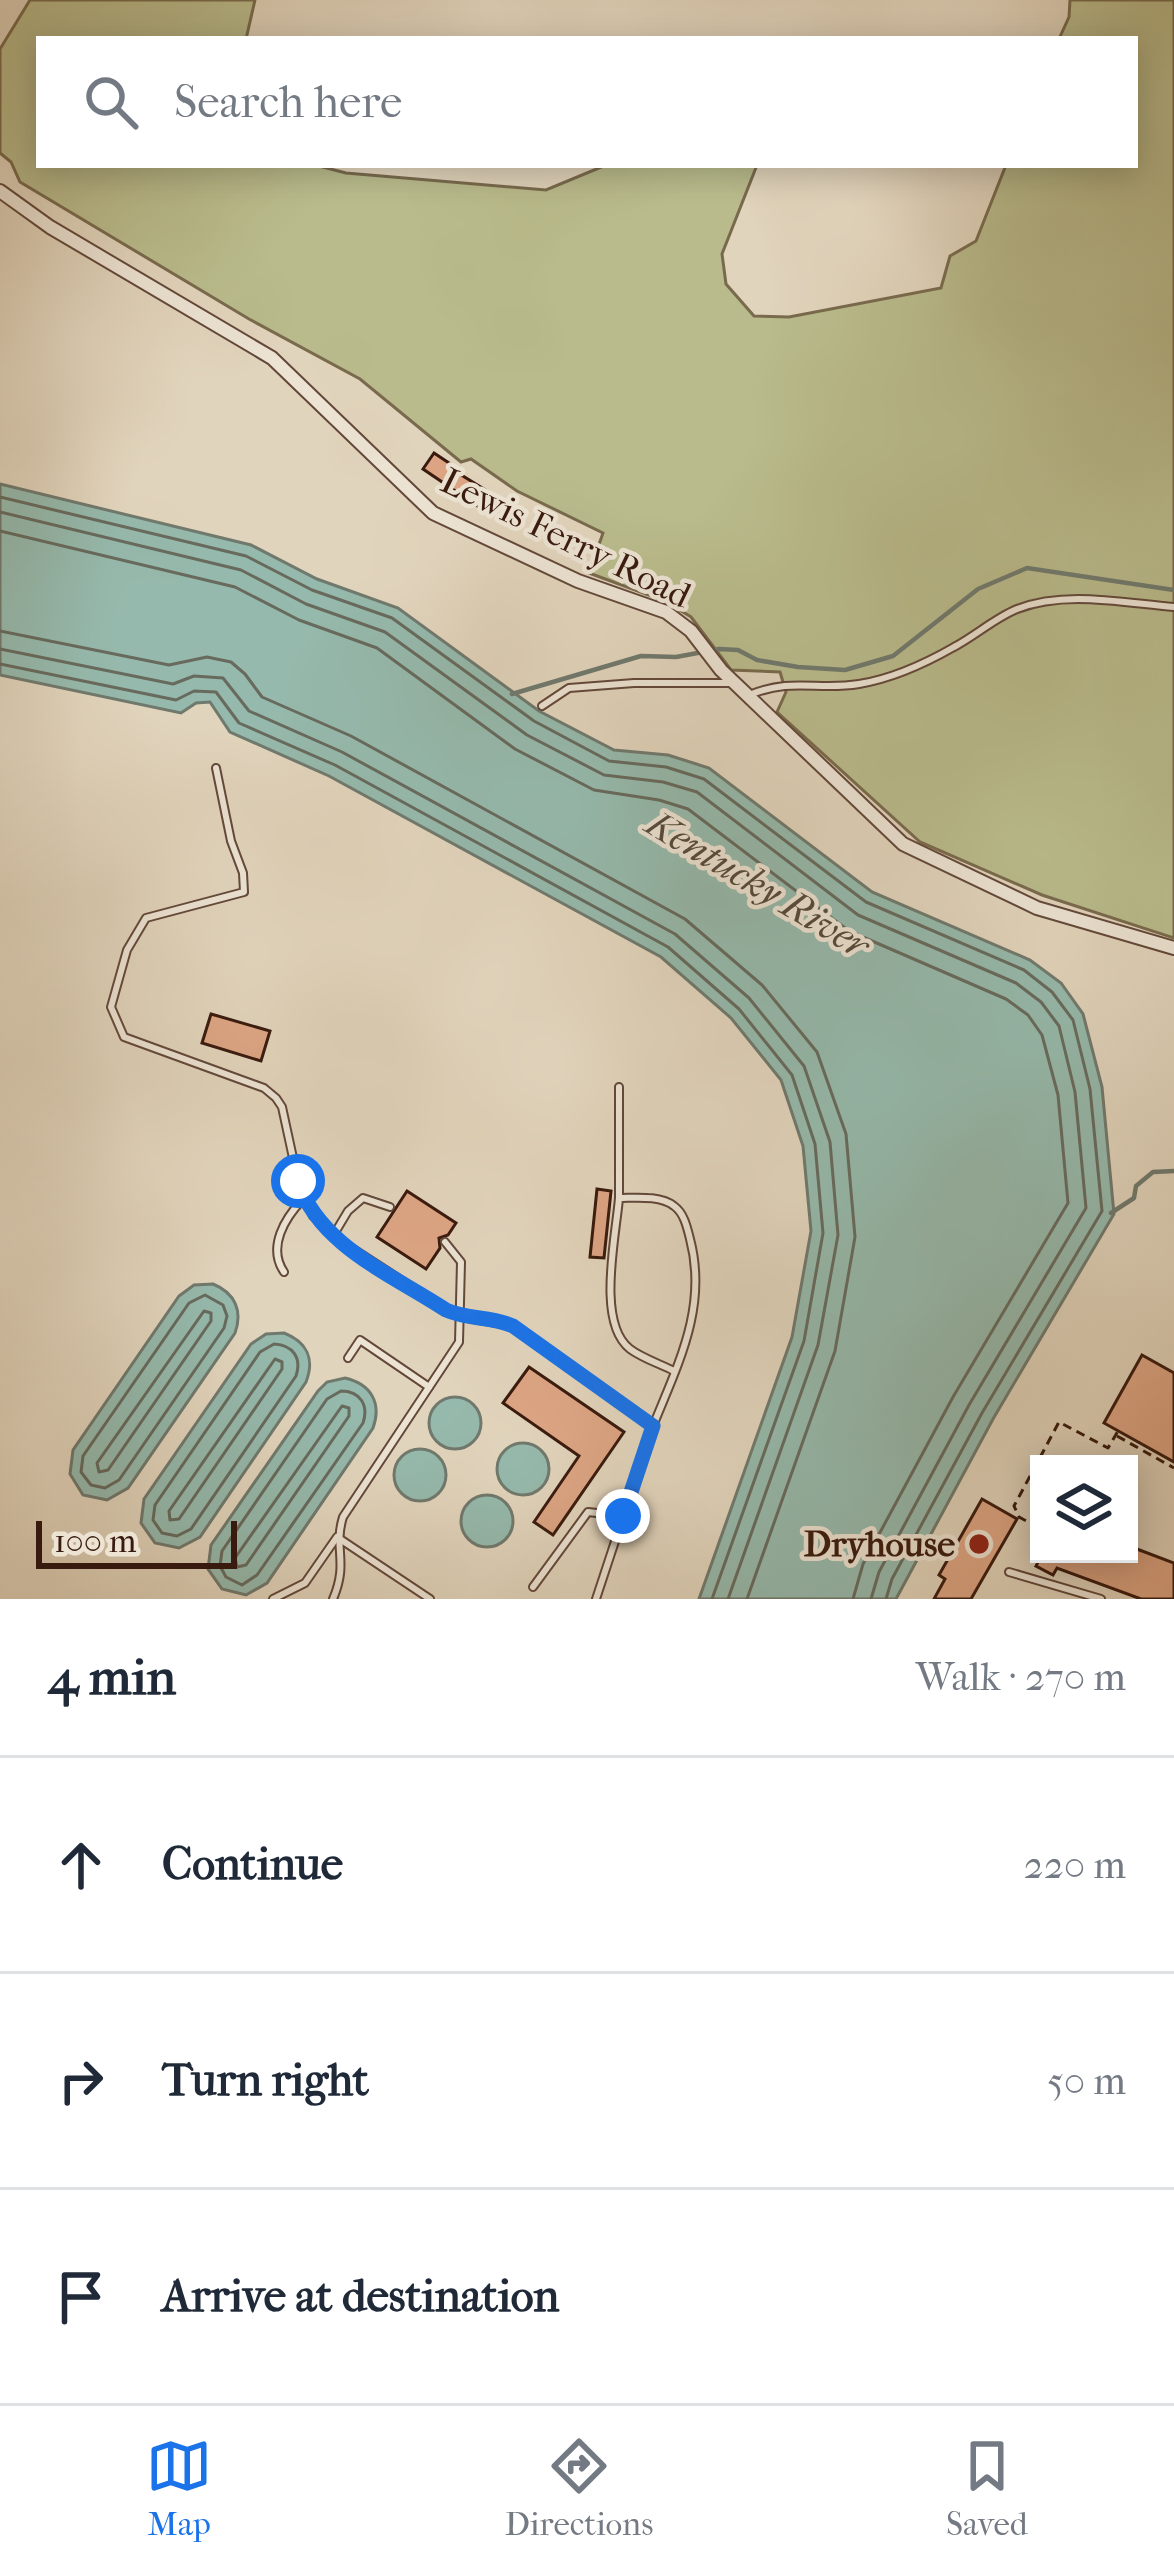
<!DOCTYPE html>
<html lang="en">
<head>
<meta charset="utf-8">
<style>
  :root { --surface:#fff; --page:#f2f2f3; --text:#1f2937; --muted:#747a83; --line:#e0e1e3; --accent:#1a73e8 }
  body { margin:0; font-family:"IM FELL French Canon",serif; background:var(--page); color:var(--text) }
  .controls { position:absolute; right:36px; bottom:36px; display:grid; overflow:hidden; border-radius:0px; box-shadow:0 6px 30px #0003 }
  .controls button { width:108px; height:108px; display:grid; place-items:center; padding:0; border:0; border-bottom:3px solid var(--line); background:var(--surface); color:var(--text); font:60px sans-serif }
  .scale { position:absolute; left:36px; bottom:30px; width:201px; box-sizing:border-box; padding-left:12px; border:6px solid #391a0e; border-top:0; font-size:33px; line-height:42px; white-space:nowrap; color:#391a0e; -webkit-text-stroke:9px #ece3d3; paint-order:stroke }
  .stop { position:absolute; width:36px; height:36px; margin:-27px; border:9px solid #1a73e8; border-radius:50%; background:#fff }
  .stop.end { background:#1a73e8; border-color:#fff; box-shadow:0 3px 12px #0008 }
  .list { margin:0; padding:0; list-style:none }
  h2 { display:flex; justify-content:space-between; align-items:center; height:156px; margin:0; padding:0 48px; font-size:51px }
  h2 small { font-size:39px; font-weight:400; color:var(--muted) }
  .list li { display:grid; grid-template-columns:78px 1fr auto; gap:36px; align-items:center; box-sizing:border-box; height:216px; padding:0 48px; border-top:3px solid var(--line) }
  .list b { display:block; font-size:45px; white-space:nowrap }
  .list em { font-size:39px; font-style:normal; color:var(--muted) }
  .icon { flex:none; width:66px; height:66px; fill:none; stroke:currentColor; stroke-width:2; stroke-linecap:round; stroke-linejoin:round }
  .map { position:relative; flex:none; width:1174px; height:1599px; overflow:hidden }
  .search { position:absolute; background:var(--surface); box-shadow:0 6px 30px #0003; left:36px; right:36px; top:36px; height:132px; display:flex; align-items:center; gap:30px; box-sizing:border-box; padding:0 42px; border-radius:0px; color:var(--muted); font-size:45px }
  .sheet { height:804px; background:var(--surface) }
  nav { display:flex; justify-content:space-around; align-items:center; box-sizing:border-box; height:168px; border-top:3px solid var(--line); background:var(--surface); font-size:33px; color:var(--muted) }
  nav a { display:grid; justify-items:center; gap:6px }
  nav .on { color:var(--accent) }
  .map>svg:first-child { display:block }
  .green { fill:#b9bb8c; stroke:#796a4d; stroke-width:3 }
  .water { fill:#95b9ac; stroke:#70796d; stroke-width:3 }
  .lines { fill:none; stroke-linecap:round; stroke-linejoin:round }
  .shore { stroke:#676a5d; stroke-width:3 }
  .stream { stroke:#70796d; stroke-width:4.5 }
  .building { fill:#dda584; stroke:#391a0e; stroke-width:3 }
  .lane-casing { stroke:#63483a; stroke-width:10 }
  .street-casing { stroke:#63483a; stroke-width:16 }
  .path { stroke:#391a0e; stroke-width:3; stroke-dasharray:9 6; stroke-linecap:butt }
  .lane { stroke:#ece3d3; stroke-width:6 }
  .street { stroke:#ece3d3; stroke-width:12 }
  .route { stroke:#1a73e8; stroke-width:15 }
  .poi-dot { fill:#8f2418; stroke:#ece3d3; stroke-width:4.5 }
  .labels { text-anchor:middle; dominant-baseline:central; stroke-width:9; stroke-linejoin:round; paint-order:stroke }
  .street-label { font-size:36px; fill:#391a0e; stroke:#ece3d3 }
  .poi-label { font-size:36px; font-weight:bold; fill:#391a0e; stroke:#ece3d3; text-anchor:end }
  .water-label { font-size:39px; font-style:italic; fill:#554a3d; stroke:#ece3d3 }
</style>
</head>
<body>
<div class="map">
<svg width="1174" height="1599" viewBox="0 0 1174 1599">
  <rect width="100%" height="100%" fill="#e1d4bc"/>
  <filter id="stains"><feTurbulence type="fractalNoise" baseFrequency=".00167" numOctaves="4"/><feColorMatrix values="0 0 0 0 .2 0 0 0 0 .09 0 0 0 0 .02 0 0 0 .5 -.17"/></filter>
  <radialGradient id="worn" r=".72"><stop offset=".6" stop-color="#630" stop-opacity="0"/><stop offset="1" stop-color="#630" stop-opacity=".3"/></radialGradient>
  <polygon class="green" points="30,0 255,0 246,39 39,39 39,165 315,165 346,173 546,190 606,165 757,165 722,254 726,284 754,316 789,317 941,288 950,256 976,241 1006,165 1135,165 1135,39 1059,39 1069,17 1070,0 1174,0 1174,938 1042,895 920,842 777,712 786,692 780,672 731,670 691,617 665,601 589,573 603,533 517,491 471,459 461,462 360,379 249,319 20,182 11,162 0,153 0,49"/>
  <g class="water">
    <polygon points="0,484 251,545 317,579 398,608 539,711 614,750 668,755 709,768 872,892 1030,960 1061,983 1083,1014 1102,1087 1114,1214 993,1419 896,1599 699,1599 792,1337 811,1231 803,1146 781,1080 731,1018 661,957 329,776 230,732 210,702 196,703 181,713 0,675"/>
    <path d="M213 1284C235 1293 243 1311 235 1333L128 1488 107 1500 83 1495 70 1474 73 1450 179 1296 194 1285Z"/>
    <path d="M284 1333C307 1342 315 1359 306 1382L200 1537 179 1548 155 1543 141 1523 144 1499 251 1344 266 1334Z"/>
    <path d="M345 1378C371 1384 382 1403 373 1428L267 1583 246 1595 222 1589 208 1569 211 1545 318 1391 327 1382Z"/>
    <circle cx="455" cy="1423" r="26"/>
    <circle cx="523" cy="1469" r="26"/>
    <circle cx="420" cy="1475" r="26"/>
    <circle cx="487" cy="1521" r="26"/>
  </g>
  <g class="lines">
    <g class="shore">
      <polyline points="0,497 246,556 312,590 392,618 534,721 609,761 666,767 704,779 866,902 1024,970 1052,992 1073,1020 1090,1089 1102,1211 982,1413 892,1579 886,1599"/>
      <polyline points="0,512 241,570 306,604 385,632 527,735 604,775 663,782 697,792 858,915 1016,983 1041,1002 1059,1026 1075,1092 1086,1208 969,1405 879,1572 871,1599"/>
      <polyline points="0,531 235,587 299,620 377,648 515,749 594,790 659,800 688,809 849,931 1006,999 1028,1015 1042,1035 1058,1095 1068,1203 953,1397 863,1564 853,1599"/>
      <polyline points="0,631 169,665 207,657 231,662 245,674 262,697 351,736 685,919 762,985 817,1052 846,1134 855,1237 835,1351 747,1599"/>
      <polyline points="0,649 173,684 194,676 223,678 249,711 342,752 675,934 749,998 804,1066 830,1142 838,1235 818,1345 728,1599"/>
      <polyline points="0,664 176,700 194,691 216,692 239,723 335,765 668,947 739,1009 792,1075 815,1144 823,1233 804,1341 712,1599"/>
      <polygon points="205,1295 223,1305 227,1316 224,1328 119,1480 105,1488 91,1485 81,1472 83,1456 189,1303"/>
      <polygon points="204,1311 211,1313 211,1321 108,1470 99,1472 97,1463"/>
      <path d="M274 1344C293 1345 302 1358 296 1376L191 1529 177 1536 162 1533 153 1520 155 1505 260 1352Z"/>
      <polygon points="275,1359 282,1362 282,1369 179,1519 170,1520 169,1511"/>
      <path d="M341 1391C360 1391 369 1405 363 1423L257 1575 242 1585 226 1577 220 1566 222 1551 327 1399Z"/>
      <polygon points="342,1406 349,1408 349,1416 246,1565 237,1567 235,1558"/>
    </g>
    <g class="stream">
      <polyline points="512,694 641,656 676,657 719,649 738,650 757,660 798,667 845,670 893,656 978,589 1027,568 1174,590"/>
      <polyline points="1111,1213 1134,1198 1136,1186 1153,1172 1174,1171"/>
      <polyline points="924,1545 948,1559"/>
    </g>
  </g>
  <g class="building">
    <polygon points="434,453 452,465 450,468 492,494 482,509 423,469"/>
    <polygon points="211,1014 270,1031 261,1061 202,1043"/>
    <polygon points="597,1189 611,1191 604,1258 590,1257"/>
    <polygon points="407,1191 456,1223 448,1235 439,1238 440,1248 426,1269 377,1237"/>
    <polygon points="1142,1355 1174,1373 1174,1462 1104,1423"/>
    <polygon points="529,1367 624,1432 553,1535 534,1522 579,1456 503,1403"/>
    <polygon points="982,1499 1017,1519 971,1599 934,1599 945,1579 939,1575"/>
    <polygon points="1129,1546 1174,1563 1174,1599 1141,1599 1057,1568 1053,1575 1036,1566 1042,1554 1129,1554"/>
  </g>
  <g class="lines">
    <defs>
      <g id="lane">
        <path d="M749 695C794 677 816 691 859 684 890 679 926 663 954 647 975 636 995 618 1017 609 1065 590 1124 603 1174 607"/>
        <polyline points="542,706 569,688 634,683 732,683"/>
        <polyline points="216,768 231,841 243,873 244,892 146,918 127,950 111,1007 124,1037 264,1088 276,1098 282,1107 298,1181 313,1216 344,1243 446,1309 462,1317 513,1326 653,1426 596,1599"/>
        <path d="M619 1087V1198C635 1198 660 1195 674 1206 684 1213 687 1227 690 1239 708 1307 678 1364 653 1426"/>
        <path d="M619 1198C616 1236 596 1323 630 1349 642 1358 660 1364 674 1371"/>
        <polyline points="333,1236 348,1211 363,1198 390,1207"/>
        <path d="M284 1272C267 1247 285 1218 303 1199"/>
        <polyline points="348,1358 360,1340 429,1387"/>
        <polyline points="1009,1572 1101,1599"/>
        <polyline points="533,1587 588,1512 623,1516"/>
        <polyline points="273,1599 305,1583 337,1537 430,1599"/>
        <path d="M333 1599C349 1561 333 1550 343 1517L459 1342 461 1262 445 1242"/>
      </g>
      <polyline id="street" points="0,191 50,227 272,358 433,513 578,581 666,612 691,631 721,670 903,844 1037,908 1174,948"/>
    </defs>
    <use href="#lane" class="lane-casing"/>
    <use href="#street" class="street-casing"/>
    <g class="path">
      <polyline points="1117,1436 1174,1468"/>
      <polyline points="1039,1528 1019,1517 1014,1506 1059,1422 1108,1448 1118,1431"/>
      <polyline points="1032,1562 1039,1548"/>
    </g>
    <use href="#lane" class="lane"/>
    <use href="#street" class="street"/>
  </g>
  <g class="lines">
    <path class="route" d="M298 1181C318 1245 393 1275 446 1310 468 1320 491 1316 513 1326L653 1426 623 1516"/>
  </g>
  <circle class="poi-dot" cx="979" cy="1544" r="12"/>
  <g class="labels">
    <g class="street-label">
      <text transform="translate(566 538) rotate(26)">Lewis Ferry Road</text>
    </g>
    <g class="poi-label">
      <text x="955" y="1544">Dryhouse</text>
    </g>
    <g class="water-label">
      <text transform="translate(758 884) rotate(31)">Kentucky River</text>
    </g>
  </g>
  <rect width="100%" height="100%" filter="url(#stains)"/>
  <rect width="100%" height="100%" fill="url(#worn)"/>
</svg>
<div class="controls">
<button><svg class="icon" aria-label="layers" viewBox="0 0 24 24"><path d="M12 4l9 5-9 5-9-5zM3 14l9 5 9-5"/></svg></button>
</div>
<div class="scale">100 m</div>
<div class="stop" style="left:298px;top:1181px"></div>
<div class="stop end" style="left:623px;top:1516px"></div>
<div class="search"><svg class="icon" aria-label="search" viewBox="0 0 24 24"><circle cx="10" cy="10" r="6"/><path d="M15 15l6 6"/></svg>Search here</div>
</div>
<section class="sheet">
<h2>4 min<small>Walk · 270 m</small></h2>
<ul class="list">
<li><svg class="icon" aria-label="ahead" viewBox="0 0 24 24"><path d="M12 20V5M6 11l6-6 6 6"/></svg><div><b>Continue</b></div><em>220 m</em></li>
<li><svg class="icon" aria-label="right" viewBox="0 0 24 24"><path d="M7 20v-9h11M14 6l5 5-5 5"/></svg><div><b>Turn right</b></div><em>50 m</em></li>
<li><svg class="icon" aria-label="arrive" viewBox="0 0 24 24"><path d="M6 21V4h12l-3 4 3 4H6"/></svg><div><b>Arrive at destination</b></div></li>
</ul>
</section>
<nav>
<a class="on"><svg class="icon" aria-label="map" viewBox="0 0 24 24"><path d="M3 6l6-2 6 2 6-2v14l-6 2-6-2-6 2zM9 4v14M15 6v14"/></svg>Map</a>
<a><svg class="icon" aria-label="directions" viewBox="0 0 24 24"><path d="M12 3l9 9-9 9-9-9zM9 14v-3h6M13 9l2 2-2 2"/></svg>Directions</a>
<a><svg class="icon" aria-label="saved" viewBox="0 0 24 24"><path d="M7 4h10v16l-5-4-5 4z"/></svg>Saved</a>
</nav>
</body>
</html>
